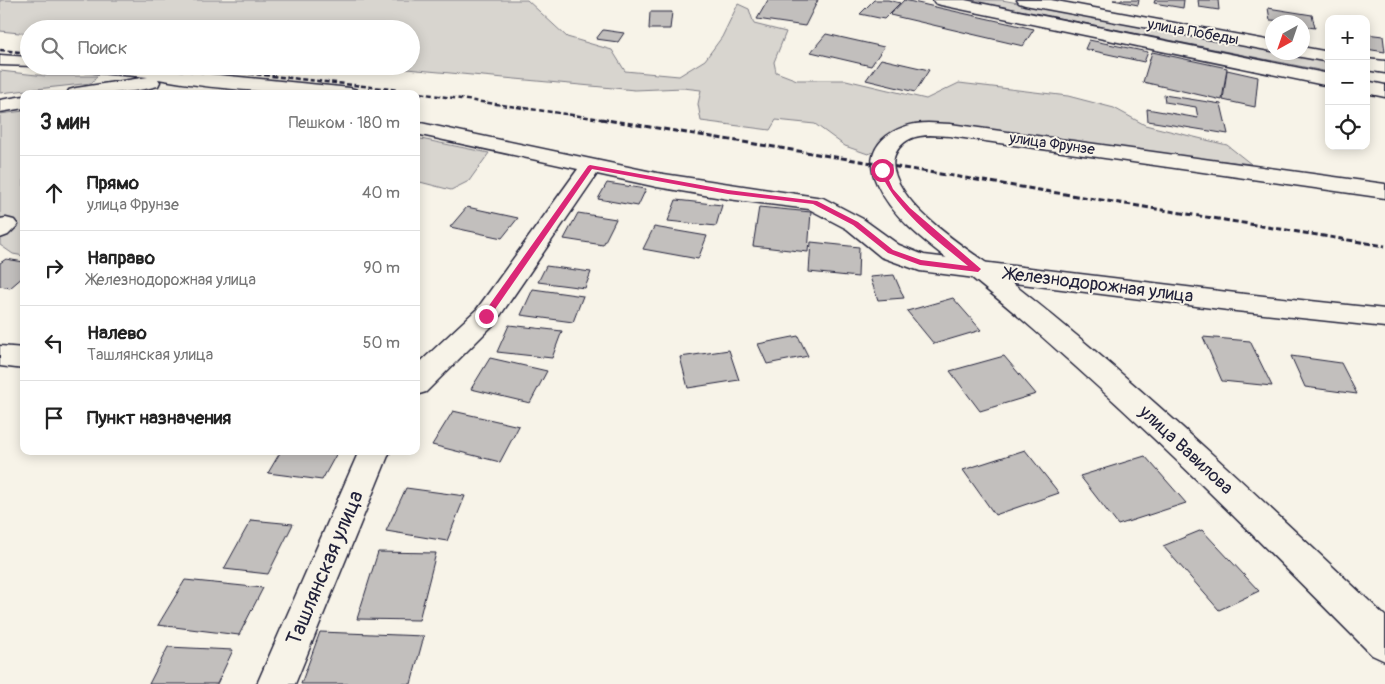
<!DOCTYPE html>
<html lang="ru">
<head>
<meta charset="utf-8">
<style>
  :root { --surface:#fff; --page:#f2f2f2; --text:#222; --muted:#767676; --line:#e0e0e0 }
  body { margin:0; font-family:Pangolin,sans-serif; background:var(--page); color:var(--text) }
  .controls { position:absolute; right:15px; top:15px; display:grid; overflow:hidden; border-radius:10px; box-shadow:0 2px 12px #0003 }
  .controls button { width:45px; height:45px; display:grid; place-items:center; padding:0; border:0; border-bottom:1px solid var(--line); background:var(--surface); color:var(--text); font:25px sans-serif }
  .compass { position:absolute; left:1265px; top:15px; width:45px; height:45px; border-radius:50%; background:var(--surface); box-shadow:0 2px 12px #0003; rotate:220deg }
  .stop { position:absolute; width:15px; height:15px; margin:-11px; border:4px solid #db2777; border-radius:50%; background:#fff }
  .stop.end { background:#db2777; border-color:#fff; box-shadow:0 1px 5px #0008 }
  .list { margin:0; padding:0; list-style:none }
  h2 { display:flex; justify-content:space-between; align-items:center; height:65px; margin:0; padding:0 20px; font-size:21px }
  h2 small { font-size:16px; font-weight:400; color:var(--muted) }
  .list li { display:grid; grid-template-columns:32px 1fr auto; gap:15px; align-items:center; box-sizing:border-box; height:75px; padding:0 20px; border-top:1px solid var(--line) }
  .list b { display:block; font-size:19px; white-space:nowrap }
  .list p { margin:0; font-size:16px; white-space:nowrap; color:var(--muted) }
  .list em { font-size:16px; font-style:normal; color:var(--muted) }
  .icon { flex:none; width:28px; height:28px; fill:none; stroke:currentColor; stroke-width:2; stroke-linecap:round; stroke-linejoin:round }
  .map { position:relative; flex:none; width:1385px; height:684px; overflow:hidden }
  .search { position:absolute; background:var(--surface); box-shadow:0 2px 12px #0003; left:20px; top:20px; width:400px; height:55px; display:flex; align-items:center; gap:12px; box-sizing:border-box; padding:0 18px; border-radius:28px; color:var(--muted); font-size:19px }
  .panel { position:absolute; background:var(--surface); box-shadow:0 2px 12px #0003; left:20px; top:90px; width:400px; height:365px; border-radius:10px }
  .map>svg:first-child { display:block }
  .green { fill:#d8d5cf; stroke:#7d7c85 }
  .building { fill:#c2bfbd; stroke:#22223b }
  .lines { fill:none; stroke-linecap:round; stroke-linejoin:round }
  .minor-casing { stroke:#22223b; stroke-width:3 }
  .tertiary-casing { stroke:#22223b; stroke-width:3 }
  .secondary-casing { stroke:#22223b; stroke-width:3 }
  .minor { fill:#f7f3e8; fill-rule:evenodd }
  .tertiary { fill:#f7f3e8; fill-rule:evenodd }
  .secondary { fill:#f7f3e8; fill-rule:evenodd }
  .rail-far1 { stroke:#22223b; stroke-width:2.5; stroke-dasharray:5 2.5; stroke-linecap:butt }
  .rail { stroke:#22223b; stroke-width:3; stroke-dasharray:6 3; stroke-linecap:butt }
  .route { fill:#db2777 }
  .labels { text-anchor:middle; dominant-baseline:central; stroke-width:4; stroke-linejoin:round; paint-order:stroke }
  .far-street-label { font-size:15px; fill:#22223b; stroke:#f7f3e8 }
  .street-label { font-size:18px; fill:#22223b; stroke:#f7f3e8 }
  .near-street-label { font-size:21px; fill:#22223b; stroke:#f7f3e8 }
</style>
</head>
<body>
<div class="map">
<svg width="1385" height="684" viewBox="0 0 1385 684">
  <rect width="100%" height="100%" fill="#f7f3e8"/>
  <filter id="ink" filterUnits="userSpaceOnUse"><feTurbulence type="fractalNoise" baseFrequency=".02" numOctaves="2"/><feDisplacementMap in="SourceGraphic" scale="10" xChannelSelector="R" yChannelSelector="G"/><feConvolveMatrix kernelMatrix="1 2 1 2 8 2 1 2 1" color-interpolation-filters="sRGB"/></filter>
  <g filter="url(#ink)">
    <g class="green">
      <polygon points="0,0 527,0 567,37 612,50 625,71 679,76 705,60 722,37 738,4 749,9 754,24 786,32 774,62 776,72 797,80 846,80 926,99 959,83 1068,96 1114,108 1145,125 1227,145 1251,164 911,126 890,133 877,151 868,154 845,146 815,124 776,120 770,130 701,121 698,104 701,90 683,88 635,90 374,66 411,66 411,29 29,29 29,34 0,31"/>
      <polygon points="968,0 1002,0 1329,62 1329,72"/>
      <polygon points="0,71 46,76 97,76 92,83 0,93"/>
      <polygon points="24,111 24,256 13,254 0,245 0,114"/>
      <polygon points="416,138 489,153 469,181 451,190 416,181"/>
    </g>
    <g class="building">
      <polygon points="768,0 818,0 805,26 757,19"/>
      <polygon points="874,0 888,0 900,3 884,19 860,14"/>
      <polygon points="904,0 1034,29 1023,46 890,15"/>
      <polygon points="1113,0 1139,0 1138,5"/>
      <polygon points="1155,0 1184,0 1183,8 1154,3"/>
      <polygon points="1198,0 1218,0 1219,10 1199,7"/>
      <polygon points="1268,8 1312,15 1315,28 1302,26 1302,22 1270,20"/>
      <polygon points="650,12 672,12 670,29 649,29"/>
      <polygon points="603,30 624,33 618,42 596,39"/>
      <polygon points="826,34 884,47 871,66 811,52"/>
      <polygon points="1366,34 1383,36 1385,52 1366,49"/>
      <polygon points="1089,40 1148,52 1144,62 1085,49"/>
      <polygon points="1152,52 1227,68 1222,100 1143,82"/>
      <polygon points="881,59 929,70 915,92 866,80"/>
      <polygon points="1227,70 1258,77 1255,107 1223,100"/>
      <polygon points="1164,95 1221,104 1228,134 1148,121 1147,109 1198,118 1196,107 1165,102"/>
      <polygon points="607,183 646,189 638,206 598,199"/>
      <polygon points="676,200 722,205 716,226 668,221"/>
      <polygon points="467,207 518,218 502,238 450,227"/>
      <polygon points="759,207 811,212 808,252 753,246"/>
      <polygon points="578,213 616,219 603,245 564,239"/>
      <polygon points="654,227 707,236 698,259 643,249"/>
      <polygon points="811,242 859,247 858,277 809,272"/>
      <polygon points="6,259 24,262 24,276 10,288 0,286 0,263"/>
      <polygon points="546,266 591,272 585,288 538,282"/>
      <polygon points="894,275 904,298 878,300 870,277"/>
      <polygon points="533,289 583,296 573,322 521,315"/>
      <polygon points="953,298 981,330 934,344 907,311"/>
      <polygon points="509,325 562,331 552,358 497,352"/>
      <polygon points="798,336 808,356 767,364 758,344"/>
      <polygon points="1203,337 1250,341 1272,386 1222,381"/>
      <polygon points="729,350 739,380 688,388 680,357"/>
      <polygon points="1004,356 1036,394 980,411 950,371"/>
      <polygon points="1291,356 1341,363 1357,394 1305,387"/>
      <polygon points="490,358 547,371 530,403 471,389"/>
      <polygon points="453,411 519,426 500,462 432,445"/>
      <polygon points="1025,450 1059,493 995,515 963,470"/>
      <polygon points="281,451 338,451 322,480 268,473"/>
      <polygon points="1145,456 1186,503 1118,525 1080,476"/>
      <polygon points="406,488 465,496 447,541 386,531"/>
      <polygon points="251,520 293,524 268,574 224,569"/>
      <polygon points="1202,530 1259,591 1219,610 1163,546"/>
      <polygon points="378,552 436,553 419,620 357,619"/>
      <polygon points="185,580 263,588 239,635 158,625"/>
      <polygon points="320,632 424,636 411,684 301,684"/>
      <polygon points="168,647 233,650 217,684 149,684"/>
    </g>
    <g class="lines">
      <defs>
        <g id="minor">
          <polygon points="0,55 29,57 29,66 34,66 0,65"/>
          <path d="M77 66H152L179 71 350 88 357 90 359 94C292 94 224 91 158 79L160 82 158 86C127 94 98 94 67 94L69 90 76 88 148 77 86 72 80 70Z"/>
          <polygon points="24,96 24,108 0,112 0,100"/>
          <polygon points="416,122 657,173 823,198 863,219 899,245 924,255 1236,293 1385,309 1385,327 1236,311 920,271 881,257 847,229 809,209 728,199 657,187 597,174 495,323 426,392 416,395 416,366 477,309 578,169 416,134"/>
          <polygon points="6,218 14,220 18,225 8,235 0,238 0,219"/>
          <polygon points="0,346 24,348 24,369 0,366"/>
          <polygon points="359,451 390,451 295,684 257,684"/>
        </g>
        <g id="tertiary">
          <polygon points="1017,0 1051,0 1272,41 1272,51 1025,5 1019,3"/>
          <polygon points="1302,47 1329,52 1329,62 1296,56 1293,52 1302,52"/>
          <polygon points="1366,59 1385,61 1385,73 1366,70"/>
        </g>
        <g id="secondary">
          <polygon points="933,0 965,0 1329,74 1329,86 941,5 935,3"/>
          <polygon points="1366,81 1385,85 1385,97 1366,93"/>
          <path d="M928 123 950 124 1385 184V198L950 136C940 136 930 134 920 136 903 138 890 154 894 170 903 208 959 243 989 265 1129 373 1257 495 1385 616V661L1372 655C1275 557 1179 459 1076 367 1042 336 1007 306 971 277 939 251 895 224 877 184 859 147 893 123 928 123Z"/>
        </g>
      </defs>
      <use href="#minor" class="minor-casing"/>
      <use href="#tertiary" class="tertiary-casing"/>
      <use href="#secondary" class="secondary-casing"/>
      <use href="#minor" class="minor"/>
      <use href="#tertiary" class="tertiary"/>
      <use href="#secondary" class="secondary"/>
      <g class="rail-far1">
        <polyline points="0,50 29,53"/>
        <polyline points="182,66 390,89 608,120"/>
      </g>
      <polyline class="rail" points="601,119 1385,246"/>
    </g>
  </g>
  <path class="route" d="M590 165 728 190 817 201 858 222 893 250 921 260 968 266C934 238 897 211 879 170L884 169 893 189 910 208 981 269 978 272 920 265 888 253 853 225 813 204 728 194 592 169 489 318H483V314L588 166Z"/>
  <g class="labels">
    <g class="far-street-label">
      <text transform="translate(1193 32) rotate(10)">улица Победы</text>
      <text transform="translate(1052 144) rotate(8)">улица Фрунзе</text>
    </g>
    <g class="street-label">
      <text transform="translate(1099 285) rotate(7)">Железнодорожная улица</text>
      <text transform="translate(1186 450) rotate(43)">улица Вавилова</text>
    </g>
    <g class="near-street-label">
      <text transform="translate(325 568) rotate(-67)">Ташлянская улица</text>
    </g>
  </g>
</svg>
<div class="controls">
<button>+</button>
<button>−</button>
<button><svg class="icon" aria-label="locate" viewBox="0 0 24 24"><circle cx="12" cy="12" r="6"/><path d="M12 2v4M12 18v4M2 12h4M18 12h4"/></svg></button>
</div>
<svg class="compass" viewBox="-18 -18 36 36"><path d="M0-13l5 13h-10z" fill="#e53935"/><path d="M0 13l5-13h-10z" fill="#767676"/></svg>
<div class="stop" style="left:882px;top:170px"></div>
<div class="stop end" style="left:486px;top:316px"></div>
<div class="search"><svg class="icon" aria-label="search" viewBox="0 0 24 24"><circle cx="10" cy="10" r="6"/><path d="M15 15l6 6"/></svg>Поиск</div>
<section class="panel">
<h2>3 мин<small>Пешком · 180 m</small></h2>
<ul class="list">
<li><svg class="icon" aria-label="ahead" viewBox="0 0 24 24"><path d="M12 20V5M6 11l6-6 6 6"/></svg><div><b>Прямо</b><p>улица Фрунзе</p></div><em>40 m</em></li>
<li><svg class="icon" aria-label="right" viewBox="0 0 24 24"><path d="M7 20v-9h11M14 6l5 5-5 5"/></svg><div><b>Направо</b><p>Железнодорожная улица</p></div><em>90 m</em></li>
<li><svg class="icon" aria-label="left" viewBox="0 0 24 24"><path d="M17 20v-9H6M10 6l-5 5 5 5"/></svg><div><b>Налево</b><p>Ташлянская улица</p></div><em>50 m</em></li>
<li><svg class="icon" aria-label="arrive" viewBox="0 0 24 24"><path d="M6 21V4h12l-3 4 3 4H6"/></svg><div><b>Пункт назначения</b></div></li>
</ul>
</section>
</div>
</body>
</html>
